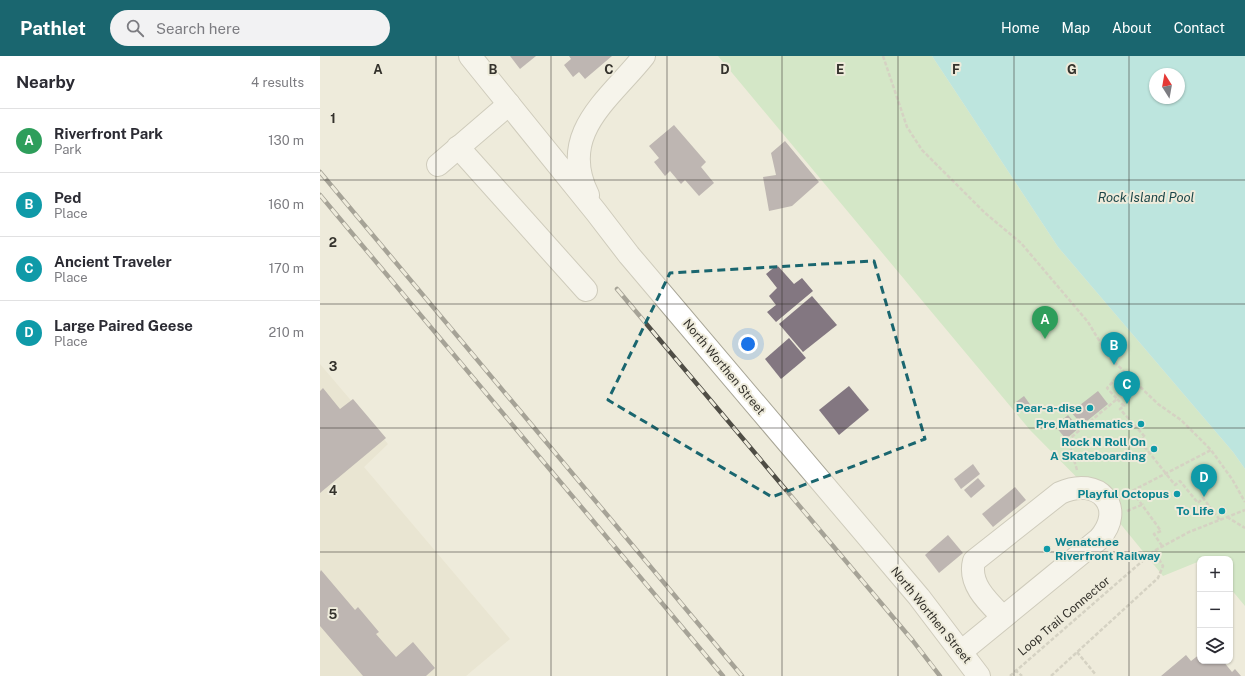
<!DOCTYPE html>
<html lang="en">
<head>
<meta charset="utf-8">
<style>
  :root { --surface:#fff; --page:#f2f2f3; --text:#2b2b33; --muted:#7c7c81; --line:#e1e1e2; --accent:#1a666f }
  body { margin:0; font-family:"Public Sans",sans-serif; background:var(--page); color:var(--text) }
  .controls { position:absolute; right:12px; bottom:12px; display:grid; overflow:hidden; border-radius:8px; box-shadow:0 1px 3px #0004 }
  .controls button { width:36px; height:36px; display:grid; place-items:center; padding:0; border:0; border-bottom:1px solid var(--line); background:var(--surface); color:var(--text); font:20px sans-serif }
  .compass { position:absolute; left:829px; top:12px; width:36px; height:36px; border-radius:50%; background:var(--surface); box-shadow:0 1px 3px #0004; rotate:349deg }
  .you { position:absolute; left:428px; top:288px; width:14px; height:14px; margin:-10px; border:3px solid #fff; border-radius:50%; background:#1a73e8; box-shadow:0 0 0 6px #1a73e833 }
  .badge { display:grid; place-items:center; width:26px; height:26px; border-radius:50%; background:var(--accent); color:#fff; font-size:13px; font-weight:700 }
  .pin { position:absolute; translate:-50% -33px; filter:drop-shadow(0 1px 2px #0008) }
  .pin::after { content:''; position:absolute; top:21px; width:14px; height:12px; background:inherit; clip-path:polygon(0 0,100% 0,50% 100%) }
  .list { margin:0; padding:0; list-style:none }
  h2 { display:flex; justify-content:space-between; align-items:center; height:52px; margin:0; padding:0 16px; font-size:17px }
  h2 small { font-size:13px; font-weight:400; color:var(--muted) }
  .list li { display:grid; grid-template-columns:26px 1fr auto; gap:12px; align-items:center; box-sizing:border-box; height:64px; padding:0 16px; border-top:1px solid var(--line) }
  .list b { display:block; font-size:15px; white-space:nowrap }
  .list p { margin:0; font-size:13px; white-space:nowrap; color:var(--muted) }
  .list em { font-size:13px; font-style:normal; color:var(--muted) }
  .icon { flex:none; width:22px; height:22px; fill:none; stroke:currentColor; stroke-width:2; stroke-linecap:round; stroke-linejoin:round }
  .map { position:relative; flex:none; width:925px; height:620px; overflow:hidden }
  header { display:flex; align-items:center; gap:24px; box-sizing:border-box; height:56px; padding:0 20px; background:var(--accent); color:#fff }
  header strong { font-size:19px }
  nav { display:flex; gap:22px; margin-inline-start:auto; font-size:14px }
  .search { width:280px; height:36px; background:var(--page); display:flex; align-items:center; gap:10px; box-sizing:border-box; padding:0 14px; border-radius:22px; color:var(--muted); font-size:15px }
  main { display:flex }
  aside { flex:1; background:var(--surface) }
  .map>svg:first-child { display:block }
  .built { fill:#e3dec7 }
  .green { fill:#b4e2af }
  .water { fill:#82dee2; fill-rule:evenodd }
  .building { fill:#837781 }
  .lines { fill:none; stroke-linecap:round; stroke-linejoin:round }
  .minor-casing { stroke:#a8a596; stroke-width:24 }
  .major-casing { stroke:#a8a596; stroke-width:24 }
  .path { stroke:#b6b3a6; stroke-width:2.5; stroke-dasharray:4 2; stroke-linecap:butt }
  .minor { stroke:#fff; stroke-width:22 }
  .major { stroke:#fff; stroke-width:22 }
  .rail-casing { stroke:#4f4d45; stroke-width:4.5 }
  .rail { stroke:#eeebdb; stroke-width:3; stroke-dasharray:9; stroke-linecap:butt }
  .marked { fill:none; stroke:#1a666f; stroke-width:3; stroke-dasharray:8 5; stroke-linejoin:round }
  .grid { fill:none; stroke:#34322c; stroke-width:1; stroke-opacity:0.55 }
  .culture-dot { fill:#0f9aa8; stroke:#eeebdb; stroke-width:1.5 }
  .labels { text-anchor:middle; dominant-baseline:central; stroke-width:4; stroke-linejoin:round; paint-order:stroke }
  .street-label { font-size:12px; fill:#34322c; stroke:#eeebdb }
  .culture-label { font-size:12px; font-weight:bold; fill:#0d838f; stroke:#eeebdb; text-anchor:end }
  .water-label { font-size:13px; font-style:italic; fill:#1c4749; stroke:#eeebdb }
  .grid-label { font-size:13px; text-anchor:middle; font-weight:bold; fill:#34322c; stroke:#eeebdb; stroke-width:4; stroke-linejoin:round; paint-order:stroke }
</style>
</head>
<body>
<header>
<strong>Pathlet</strong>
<div class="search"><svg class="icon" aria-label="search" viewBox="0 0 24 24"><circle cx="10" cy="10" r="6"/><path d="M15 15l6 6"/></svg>Search here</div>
<nav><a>Home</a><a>Map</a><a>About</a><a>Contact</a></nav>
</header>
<main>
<aside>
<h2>Nearby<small>4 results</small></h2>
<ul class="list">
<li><span class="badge" style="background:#2e9e5b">A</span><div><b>Riverfront Park</b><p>Park</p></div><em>130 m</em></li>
<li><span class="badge" style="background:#0f9aa8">B</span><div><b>Ped</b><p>Place</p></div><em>160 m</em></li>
<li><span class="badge" style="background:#0f9aa8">C</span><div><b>Ancient Traveler</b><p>Place</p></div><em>170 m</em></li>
<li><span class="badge" style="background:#0f9aa8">D</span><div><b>Large Paired Geese</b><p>Place</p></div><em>210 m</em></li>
</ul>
</aside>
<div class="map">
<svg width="925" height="620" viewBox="0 0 925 620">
  <rect width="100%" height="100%" fill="#eeebdb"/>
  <polygon class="built" points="0,308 68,388 44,411 190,583 146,620 0,620"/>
  <polygon class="green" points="398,0 612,0 738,191 913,396 925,413 925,550 910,532 910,503 880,503 880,505 843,520 790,455 710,374"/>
  <path class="water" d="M612 0H925V413L913 396 738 191ZM835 18H859V42H835Z"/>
  <g class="building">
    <polygon points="190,0 216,0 200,13"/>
    <polygon points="249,0 292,0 265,23 259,16 253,21 244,9 251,3"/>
    <polygon points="354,69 386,106 381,111 394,127 379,140 365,124 361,128 350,115 345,120 334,106 339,102 329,90"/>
    <polygon points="465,85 499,126 472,150 449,155 443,121 456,119 451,97"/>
    <polygon points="457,209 474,228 482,222 493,235 456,266 447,256 456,249 449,240 457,232 446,218"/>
    <polygon points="492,240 517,269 483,296 459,268"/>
    <polygon points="469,282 486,302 461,323 445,303"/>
    <polygon points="529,330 549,354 519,379 499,354"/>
    <polygon points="3,332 20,353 33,343 66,382 0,437 0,335"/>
    <polygon points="778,335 788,348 762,369 751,356"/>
    <polygon points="704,340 712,351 704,357 696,346"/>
    <polygon points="748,359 759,372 746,383 735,370"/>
    <polygon points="653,408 660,418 641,433 634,423"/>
    <polygon points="658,422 665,430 651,442 644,434"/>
    <polygon points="695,431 706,444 673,471 662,458"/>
    <polygon points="628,479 643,497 619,517 605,499"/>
    <polygon points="1,514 35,554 38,551 59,576 56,578 76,601 93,586 115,612 106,620 43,620 0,570 0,516"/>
    <polygon points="880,598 880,605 903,605 912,616 915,613 921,620 841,620 866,599 871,605"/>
  </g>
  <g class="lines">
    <defs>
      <g id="minor">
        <polyline points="138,91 266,234"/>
        <polyline points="118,109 189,48"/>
        <path d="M642 595 779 483C807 452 779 419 740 437L654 505C648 528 668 546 683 561"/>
      </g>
      <g id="major">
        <polyline points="150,0 276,156 309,199 599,541 659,620"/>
        <path d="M268 139C237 77 290 43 324 0"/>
      </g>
    </defs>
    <use href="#minor" class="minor-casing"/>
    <use href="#major" class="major-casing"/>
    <g class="path">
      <polyline points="563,0 587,71 602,94 665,157 701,187 768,266 789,301 838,348 861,364 891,394 912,423 925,446"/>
      <polyline points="797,343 804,350 800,353 825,381 820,385 855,429 860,425 878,447 883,442 900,464"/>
      <polyline points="757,414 748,384 797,343 787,332 803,315"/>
      <polyline points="807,455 824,448"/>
      <polyline points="907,461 925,472"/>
      <polyline points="842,490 834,478 841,475 812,435 891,394"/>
      <polyline points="757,596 776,619"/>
      <polyline points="695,614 702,620"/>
      <polyline points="690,620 834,495 869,476 925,454"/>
      <polyline points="731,620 838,522 843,510 834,495"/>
    </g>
    <use href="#minor" class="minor"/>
    <use href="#major" class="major"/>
    <defs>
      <g id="rail">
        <polyline points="0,116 422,620"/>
        <polyline points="0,139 403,620"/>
        <polyline points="297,233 593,585 620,620"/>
      </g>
    </defs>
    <use href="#rail" class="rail-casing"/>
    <use href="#rail" class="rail"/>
  </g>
  <path d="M0 0H925V620H0ZM554 205 605 383 452 441 288 344 350 217Z" fill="#eeebdb" fill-opacity=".55" fill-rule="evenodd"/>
  <path class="marked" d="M554 205 605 383 452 441 288 344 350 217Z"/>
  <path class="grid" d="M116 0V620M231 0V620M347 0V620M462 0V620M578 0V620M694 0V620M809 0V620M0 124H925M0 248H925M0 372H925M0 496H925"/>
  <g class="culture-dot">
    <circle cx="770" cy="352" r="4"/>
    <circle cx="821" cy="368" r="4"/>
    <circle cx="834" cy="393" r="4"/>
    <circle cx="857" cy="438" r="4"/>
    <circle cx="902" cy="455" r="4"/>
    <circle cx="727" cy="493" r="4"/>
  </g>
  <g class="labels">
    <g class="street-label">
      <text transform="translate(404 311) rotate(50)">North Worthen Street</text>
      <text transform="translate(611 559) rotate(51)">North Worthen Street</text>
      <text transform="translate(744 560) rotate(-40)">Loop Trail Connector</text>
    </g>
    <g class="culture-label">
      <text x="762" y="352">Pear-a-dise</text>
      <text x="813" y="368">Pre Mathematics</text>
      <text x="826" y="386">Rock N Roll On<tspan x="826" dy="14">A Skateboarding</tspan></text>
      <text x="849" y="438">Playful Octopus</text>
      <text x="894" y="455">To Life</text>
      <text x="735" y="486" text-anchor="start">Wenatchee<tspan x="735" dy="14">Riverfront Railway</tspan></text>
    </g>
    <g class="water-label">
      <text x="826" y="141">Rock Island Pool</text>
    </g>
  </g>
  <g class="grid-label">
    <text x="58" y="18">A</text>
    <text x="173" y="18">B</text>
    <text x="289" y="18">C</text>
    <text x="405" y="18">D</text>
    <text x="520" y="18">E</text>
    <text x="636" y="18">F</text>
    <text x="752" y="18">G</text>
    <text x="13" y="67">1</text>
    <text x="13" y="191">2</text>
    <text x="13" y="315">3</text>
    <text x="13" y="439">4</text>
    <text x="13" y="563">5</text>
  </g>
</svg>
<div class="controls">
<button>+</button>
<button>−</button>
<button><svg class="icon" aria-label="layers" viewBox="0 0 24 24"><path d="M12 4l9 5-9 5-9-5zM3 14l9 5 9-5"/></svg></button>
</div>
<svg class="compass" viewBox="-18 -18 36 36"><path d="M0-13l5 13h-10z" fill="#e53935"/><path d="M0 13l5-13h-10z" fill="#7c7c81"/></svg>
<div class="you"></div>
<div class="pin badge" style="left:725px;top:283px;background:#2e9e5b">A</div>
<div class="pin badge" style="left:794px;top:309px;background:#0f9aa8">B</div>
<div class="pin badge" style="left:807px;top:348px;background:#0f9aa8">C</div>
<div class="pin badge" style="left:884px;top:441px;background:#0f9aa8">D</div>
</div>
</main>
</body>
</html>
